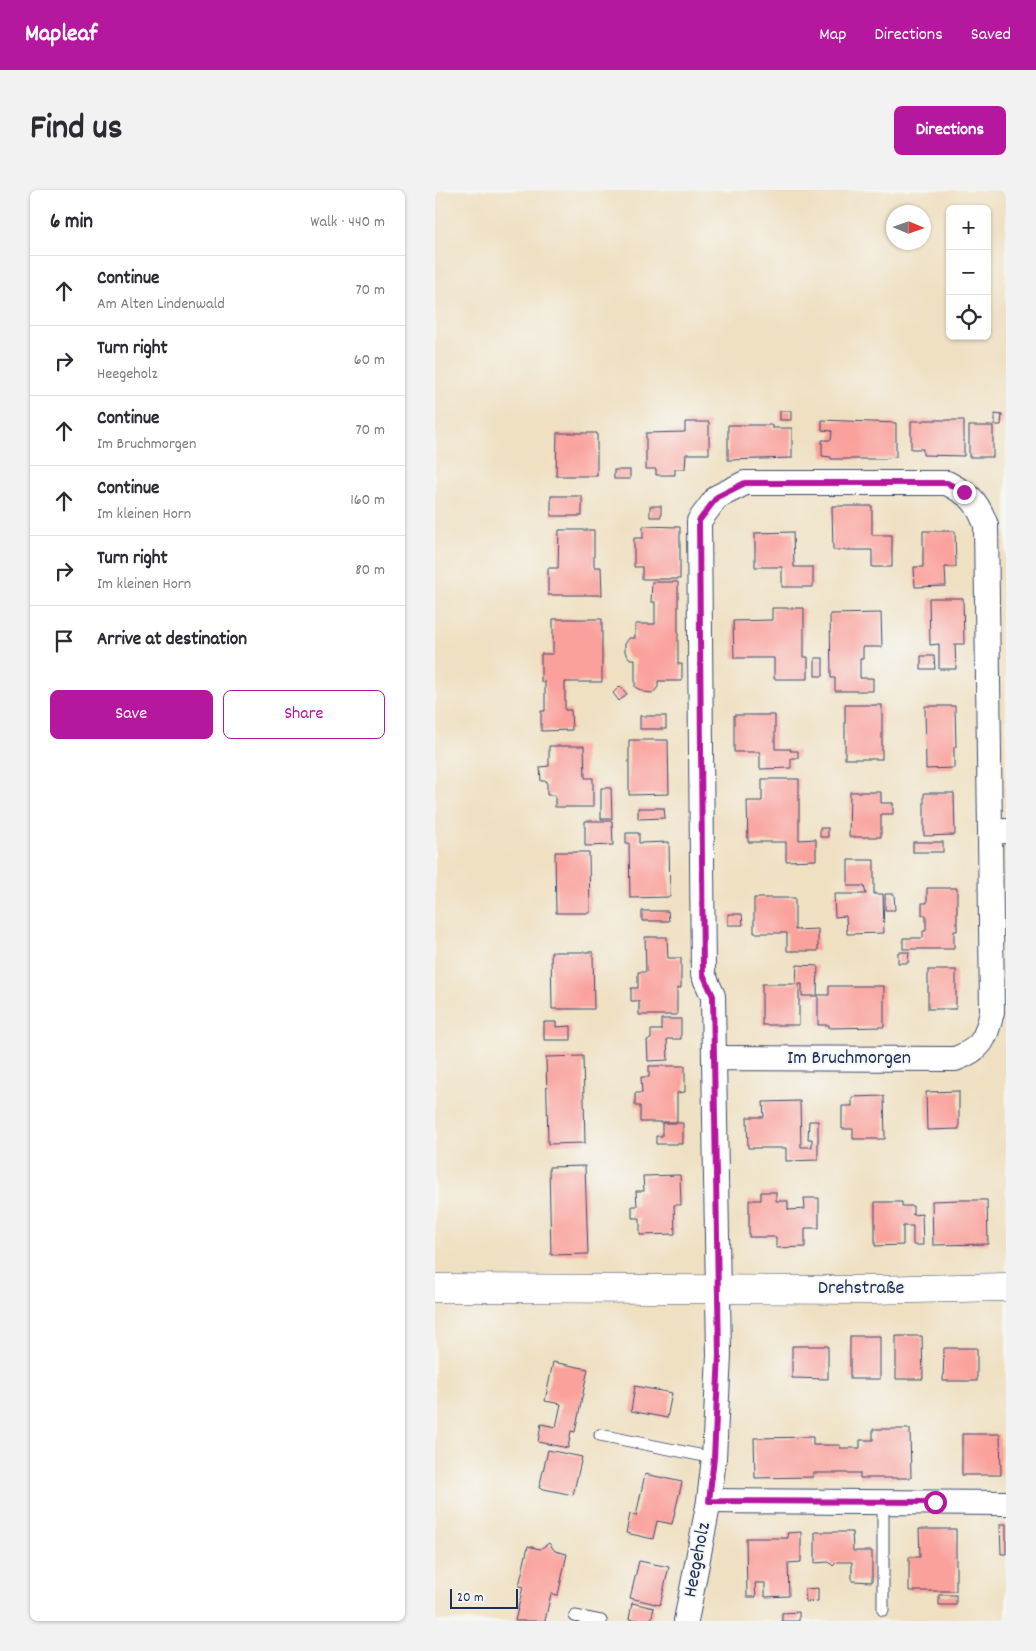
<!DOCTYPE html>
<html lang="en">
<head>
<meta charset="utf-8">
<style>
  :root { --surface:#fff; --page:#f2f2f3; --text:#2b2b33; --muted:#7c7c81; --line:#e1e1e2; --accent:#b5179e }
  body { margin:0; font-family:Dekko,sans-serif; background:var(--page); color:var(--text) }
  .controls { position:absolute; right:15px; top:15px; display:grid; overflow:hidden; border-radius:8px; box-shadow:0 1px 4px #0004 }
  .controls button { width:45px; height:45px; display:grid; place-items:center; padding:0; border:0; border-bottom:1px solid var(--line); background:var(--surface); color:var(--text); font:25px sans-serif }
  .compass { position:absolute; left:451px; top:15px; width:45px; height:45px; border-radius:50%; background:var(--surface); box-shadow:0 1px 4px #0004; rotate:92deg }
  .scale { position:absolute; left:15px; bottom:12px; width:68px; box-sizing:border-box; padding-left:5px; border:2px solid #1b2f5e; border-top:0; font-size:14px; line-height:18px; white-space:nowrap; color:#1b2f5e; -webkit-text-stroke:4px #f6f6f2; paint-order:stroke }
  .stop { position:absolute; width:15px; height:15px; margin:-11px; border:4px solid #b5179e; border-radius:50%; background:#fff }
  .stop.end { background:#b5179e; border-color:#fff; box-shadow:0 1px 5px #0008 }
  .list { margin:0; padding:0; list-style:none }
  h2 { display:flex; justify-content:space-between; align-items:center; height:65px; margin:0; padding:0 20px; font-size:21px }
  h2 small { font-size:16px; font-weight:400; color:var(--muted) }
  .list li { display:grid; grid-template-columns:32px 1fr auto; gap:15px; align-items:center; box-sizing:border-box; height:70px; padding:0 20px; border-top:1px solid var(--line) }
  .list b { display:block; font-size:19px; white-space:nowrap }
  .list p { margin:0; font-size:16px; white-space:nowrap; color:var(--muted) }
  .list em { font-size:16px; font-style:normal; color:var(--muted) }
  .actions { display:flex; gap:10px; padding:15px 20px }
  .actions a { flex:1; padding:11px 0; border:1px solid var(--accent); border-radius:8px; text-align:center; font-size:18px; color:var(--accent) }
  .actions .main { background:var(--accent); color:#fff }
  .icon { flex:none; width:28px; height:28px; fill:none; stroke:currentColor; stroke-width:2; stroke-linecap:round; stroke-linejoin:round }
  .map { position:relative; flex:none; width:571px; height:1431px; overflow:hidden; border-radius:8px }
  header { display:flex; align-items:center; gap:30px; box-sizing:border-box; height:70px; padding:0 25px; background:var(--accent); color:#fff }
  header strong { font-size:24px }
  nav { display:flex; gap:28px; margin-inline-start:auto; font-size:18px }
  .intro { display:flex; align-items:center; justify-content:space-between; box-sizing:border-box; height:120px; padding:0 30px }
  h1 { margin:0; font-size:35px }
  .button { padding:12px 22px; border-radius:8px; background:var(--accent); color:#fff; font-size:18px; font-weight:700 }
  main { display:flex; gap:30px; padding:0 30px }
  aside { flex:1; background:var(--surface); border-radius:8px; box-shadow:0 1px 4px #0004 }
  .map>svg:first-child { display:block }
  .building { fill:#faa19c }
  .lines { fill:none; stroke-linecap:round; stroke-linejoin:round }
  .service-casing { stroke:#3b4a6d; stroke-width:13 }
  .minor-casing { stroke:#3b4a6d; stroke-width:26 }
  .tertiary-casing { stroke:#3b4a6d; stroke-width:29 }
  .service { stroke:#fff; stroke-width:11 }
  .minor { stroke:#fff; stroke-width:24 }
  .tertiary { stroke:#fff; stroke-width:28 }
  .route { stroke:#b5179e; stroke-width:6 }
  .labels { text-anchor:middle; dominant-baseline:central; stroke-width:4; stroke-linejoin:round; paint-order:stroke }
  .street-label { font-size:20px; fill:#1b2f5e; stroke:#f6f6f2 }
</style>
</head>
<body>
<header>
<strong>Mapleaf</strong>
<nav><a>Map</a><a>Directions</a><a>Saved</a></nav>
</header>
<div class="intro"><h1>Find us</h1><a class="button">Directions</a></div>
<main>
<aside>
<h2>6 min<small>Walk · 440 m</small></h2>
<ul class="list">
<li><svg class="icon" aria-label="ahead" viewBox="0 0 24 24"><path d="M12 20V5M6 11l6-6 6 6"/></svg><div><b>Continue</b><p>Am Alten Lindenwald</p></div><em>70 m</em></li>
<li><svg class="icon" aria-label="right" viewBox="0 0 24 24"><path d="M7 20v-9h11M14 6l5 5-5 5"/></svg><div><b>Turn right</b><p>Heegeholz</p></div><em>60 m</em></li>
<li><svg class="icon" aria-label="ahead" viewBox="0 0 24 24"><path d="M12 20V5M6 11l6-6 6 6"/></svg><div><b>Continue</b><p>Im Bruchmorgen</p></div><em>70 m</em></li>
<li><svg class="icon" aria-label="ahead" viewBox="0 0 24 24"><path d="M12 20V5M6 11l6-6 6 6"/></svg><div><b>Continue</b><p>Im kleinen Horn</p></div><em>160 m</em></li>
<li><svg class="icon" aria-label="right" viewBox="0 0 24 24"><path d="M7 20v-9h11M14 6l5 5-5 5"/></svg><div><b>Turn right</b><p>Im kleinen Horn</p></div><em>80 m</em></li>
<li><svg class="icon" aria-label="arrive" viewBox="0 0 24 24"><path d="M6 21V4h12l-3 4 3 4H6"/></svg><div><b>Arrive at destination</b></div></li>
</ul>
<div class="actions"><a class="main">Save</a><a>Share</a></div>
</aside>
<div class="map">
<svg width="571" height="1431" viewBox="0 0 571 1431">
  <rect width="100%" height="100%" fill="#f6f6f2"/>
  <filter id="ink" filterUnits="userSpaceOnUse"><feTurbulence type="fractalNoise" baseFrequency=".02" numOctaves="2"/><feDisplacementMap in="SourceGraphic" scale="10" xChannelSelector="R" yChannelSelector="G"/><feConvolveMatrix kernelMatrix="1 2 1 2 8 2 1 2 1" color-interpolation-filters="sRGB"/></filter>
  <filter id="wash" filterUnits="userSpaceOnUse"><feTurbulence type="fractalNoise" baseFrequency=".0096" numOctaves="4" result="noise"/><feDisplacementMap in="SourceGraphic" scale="20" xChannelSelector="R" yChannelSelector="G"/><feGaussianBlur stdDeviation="1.12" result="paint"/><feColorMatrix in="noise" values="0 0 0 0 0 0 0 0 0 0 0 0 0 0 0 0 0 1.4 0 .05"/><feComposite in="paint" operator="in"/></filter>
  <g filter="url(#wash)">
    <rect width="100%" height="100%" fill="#efe0c2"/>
    <g id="blocks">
      <g class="building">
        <rect x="345" y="221" width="11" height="9"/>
        <polygon points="560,224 567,225 566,235 560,235"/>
        <polygon points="387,230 461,233 461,267 452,268 451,269 396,269 396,267 387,266 387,250 396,250 397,241 387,240"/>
        <polygon points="488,230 529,230 529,266 488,265 488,259 476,259 476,231 488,231"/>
        <polygon points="250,232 274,232 274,264 251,264 250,279 240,279 240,285 221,285 221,279 211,279 211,243 250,242"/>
        <polygon points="293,235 337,235 337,238 357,238 357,268 293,270"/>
        <rect x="534" y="236" width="24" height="31"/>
        <polygon points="122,243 162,243 162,286 121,286"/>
        <rect x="179" y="280" width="16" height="9"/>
        <rect x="116" y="306" width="31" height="20"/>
        <rect x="215" y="316" width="11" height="11"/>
        <polygon points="397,316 437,316 437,345 457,345 457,377 437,377 437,360 398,360"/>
        <polygon points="208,336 245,337 245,389 207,389 207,377 199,377 199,348 208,348"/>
        <polygon points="124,340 159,340 159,377 166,377 167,405 113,405 113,378 123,378"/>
        <polygon points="488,341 520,341 521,377 510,377 511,396 480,397 479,377 488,377"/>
        <polygon points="358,342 359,377 378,377 378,397 347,397 347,377 320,377 320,343"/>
        <polygon points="217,392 243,392 243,474 247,474 247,491 223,491 223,497 218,503 209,502 200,497 200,469 195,469 190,462 190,454 194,448 200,448 200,434 220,434 220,412 216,412"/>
        <polygon points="494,408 528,408 529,454 520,454 521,479 504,479 504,454 495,455"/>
        <polygon points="337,418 369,418 369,467 373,467 373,489 339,489 339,468 299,468 298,431 337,430"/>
        <polygon points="446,423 447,457 428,457 428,469 425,469 425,488 438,488 438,501 400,501 400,488 396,488 395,424"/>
        <polygon points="118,429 167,429 167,492 130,492 130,520 136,520 137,540 106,541 106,521 110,521 110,492 106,492 106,464 118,464"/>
        <polygon points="486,466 499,466 500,479 486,479"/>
        <rect x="380" y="468" width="8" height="18"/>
        <polygon points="185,496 192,504 184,511 178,503"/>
        <rect x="410" y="515" width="37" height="54"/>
        <polygon points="490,516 520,516 521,557 519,557 519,578 491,579"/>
        <polygon points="299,525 340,525 340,559 356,559 355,561 363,561 363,568 356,568 356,578 325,579 325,562 299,562"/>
        <rect x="205" y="526" width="26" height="13"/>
        <polygon points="194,550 233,550 234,604 194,605"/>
        <polygon points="114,556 149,556 150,588 158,588 158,617 120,617 120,605 112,605 112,591 106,591 105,577 114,576"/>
        <polygon points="327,589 364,589 364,650 381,649 381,670 351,671 351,652 313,652 312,611 327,611"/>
        <polygon points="166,598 176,598 177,629 166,629"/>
        <polygon points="415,602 446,602 446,613 458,613 458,624 446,624 446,647 414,647"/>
        <polygon points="489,603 519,603 520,645 489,646"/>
        <polygon points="203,618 229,618 230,628 203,629"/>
        <polygon points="150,631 177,631 178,655 150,656"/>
        <rect x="385" y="638" width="8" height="9"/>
        <polygon points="191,643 204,643 204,653 234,652 235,707 195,708 194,653 191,653"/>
        <rect x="478" y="652" width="30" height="10"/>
        <polygon points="120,662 154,662 155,723 121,723"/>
        <polygon points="413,670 439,670 439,704 448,704 449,743 412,744 411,726 400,727 399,704 431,704 429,696 413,696"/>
        <polygon points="492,698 522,698 522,741 519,741 519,759 468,759 468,748 488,748 488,741 491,741 491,725 487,725 487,713 492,713"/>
        <polygon points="450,704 459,704 460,720 450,720"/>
        <polygon points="319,708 360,708 360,740 383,739 383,761 352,761 352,743 319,743"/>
        <polygon points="207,721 233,721 234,731 207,731"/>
        <polygon points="293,724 307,724 308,735 293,735"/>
        <polygon points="210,747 232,747 233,768 246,768 246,798 242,798 242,825 204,825 204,811 196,811 196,798 203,798 203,782 211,782"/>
        <polygon points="116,762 158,762 159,819 117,819"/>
        <polygon points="463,762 474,762 473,773 463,773"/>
        <polygon points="362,775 383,776 382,806 367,806 367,794 364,794 364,835 327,835 327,794 361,794"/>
        <rect x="493" y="780" width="28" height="39"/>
        <polygon points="394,796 449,796 449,837 394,838 394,835 383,835 383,805 394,805"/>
        <polygon points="226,829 246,829 246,849 232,849 233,870 213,871 212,850 216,849 216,840 226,840"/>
        <polygon points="109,832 121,832 121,837 136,836 136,850 109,850"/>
        <polygon points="148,866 150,953 113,954 111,867"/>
        <polygon points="214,876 250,876 250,902 242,903 242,932 205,932 205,916 200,916 200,903 207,903 206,887 214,887"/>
        <polygon points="524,901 524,939 492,940 491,902"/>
        <polygon points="449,906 450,949 418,949 418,939 407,939 407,916 417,916 417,907"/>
        <polygon points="365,911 366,957 377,957 377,949 373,949 374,931 383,931 383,970 351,971 351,958 313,958 312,927 329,927 328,912"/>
        <polygon points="227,933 248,933 248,954 221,954 221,946 227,946"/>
        <polygon points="150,976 153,1064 116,1065 114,977"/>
        <polygon points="245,985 246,1015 239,1015 240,1044 205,1045 205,1028 197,1028 197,1016 202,1016 201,1001 209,1001 208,986"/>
        <polygon points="326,1002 341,1002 341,1011 353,1011 353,1020 370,1019 369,1008 384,1008 384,1038 370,1038 370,1057 341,1058 341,1047 314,1047 314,1010 326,1010"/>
        <polygon points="524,1010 552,1010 553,1054 498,1055 497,1011"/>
        <polygon points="440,1012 467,1012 467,1016 478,1016 478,1025 487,1024 488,1055 478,1055 478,1036 468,1036 468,1055 440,1056"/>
        <rect x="415" y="1146" width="30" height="43"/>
        <polygon points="461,1146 487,1146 488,1189 461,1189"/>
        <polygon points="357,1156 393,1156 393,1189 357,1188"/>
        <polygon points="509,1158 542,1158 542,1191 508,1191"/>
        <polygon points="118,1172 153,1179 140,1242 136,1241 133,1258 103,1252 106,1234 121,1237 126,1214 110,1211"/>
        <polygon points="200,1196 237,1203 232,1228 196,1221"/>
        <polygon points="438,1239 475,1239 476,1288 425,1288 425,1283 378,1283 378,1287 320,1288 319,1248 378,1247 378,1255 405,1255 405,1258 425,1258 425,1250 438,1250"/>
        <polygon points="527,1244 565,1244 566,1285 527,1285"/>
        <polygon points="113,1260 147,1267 138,1305 104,1298"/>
        <polygon points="210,1284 247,1292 237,1334 222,1331 218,1349 191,1343 195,1324 201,1326"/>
        <polygon points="565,1334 571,1334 571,1364 566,1364"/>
        <polygon points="484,1339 521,1339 521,1401 474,1401 474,1367 485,1367"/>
        <polygon points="366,1342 366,1372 353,1373 354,1406 330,1407 330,1393 320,1393 321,1407 312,1407 311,1348 353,1348 352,1343"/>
        <polygon points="380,1342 417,1342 418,1361 437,1361 437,1392 417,1391 417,1372 402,1372 398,1376 394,1372 380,1373"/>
        <polygon points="114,1353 120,1361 132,1364 123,1405 116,1404 110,1431 80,1431 88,1397 84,1396 93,1356 105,1359"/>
        <polygon points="204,1371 234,1377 225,1415 195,1408"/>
        <polygon points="383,1398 383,1411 371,1412 370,1399"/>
        <rect x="504" y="1405" width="17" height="10"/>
        <polygon points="197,1413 219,1418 216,1431 194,1429"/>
        <polygon points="364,1422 364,1431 347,1431 347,1423"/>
      </g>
    </g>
  </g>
  <g filter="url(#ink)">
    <use href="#blocks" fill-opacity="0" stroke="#3b4a6d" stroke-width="1"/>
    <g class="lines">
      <defs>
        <g id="service">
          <polyline points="165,1245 279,1268"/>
          <polyline points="448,1312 448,1420"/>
          <polyline points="140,1426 166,1431"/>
        </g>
        <g id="minor">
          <path d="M279 868 278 806 268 784 264 331 282 307 310 293H512C536 306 541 309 551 335L555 642"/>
          <polyline points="274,1311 571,1313"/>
          <path d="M251 1431 274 1311 279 1268 284 1165 279 868 520 869C547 859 551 849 557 822L555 642 571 641"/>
        </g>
        <polyline id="tertiary" points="0,1098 434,1100 571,1097"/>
      </defs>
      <use href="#service" class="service-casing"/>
      <use href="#minor" class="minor-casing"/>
      <use href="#tertiary" class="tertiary-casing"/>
      <use href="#service" class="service"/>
      <use href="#minor" class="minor"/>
      <use href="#tertiary" class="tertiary"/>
    </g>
  </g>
  <g class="lines" filter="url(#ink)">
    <polyline class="route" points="500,1312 274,1311 279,1268 284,1165 278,806 268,784 264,331 282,307 310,293 512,293 529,302"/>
  </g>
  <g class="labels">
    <g class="street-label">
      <text x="414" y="869">Im Bruchmorgen</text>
      <text x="426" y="1099">Drehstraße</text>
      <text transform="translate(263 1370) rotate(-79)">Heegeholz</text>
    </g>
  </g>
</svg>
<div class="controls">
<button>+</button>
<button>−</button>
<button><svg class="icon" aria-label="locate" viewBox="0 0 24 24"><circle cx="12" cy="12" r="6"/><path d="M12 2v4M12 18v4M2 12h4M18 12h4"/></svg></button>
</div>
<svg class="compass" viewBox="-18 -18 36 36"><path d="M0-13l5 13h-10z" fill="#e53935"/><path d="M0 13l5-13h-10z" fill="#7c7c81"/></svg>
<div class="scale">20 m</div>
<div class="stop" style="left:500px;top:1312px"></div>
<div class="stop end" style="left:529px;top:302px"></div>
</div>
</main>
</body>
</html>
